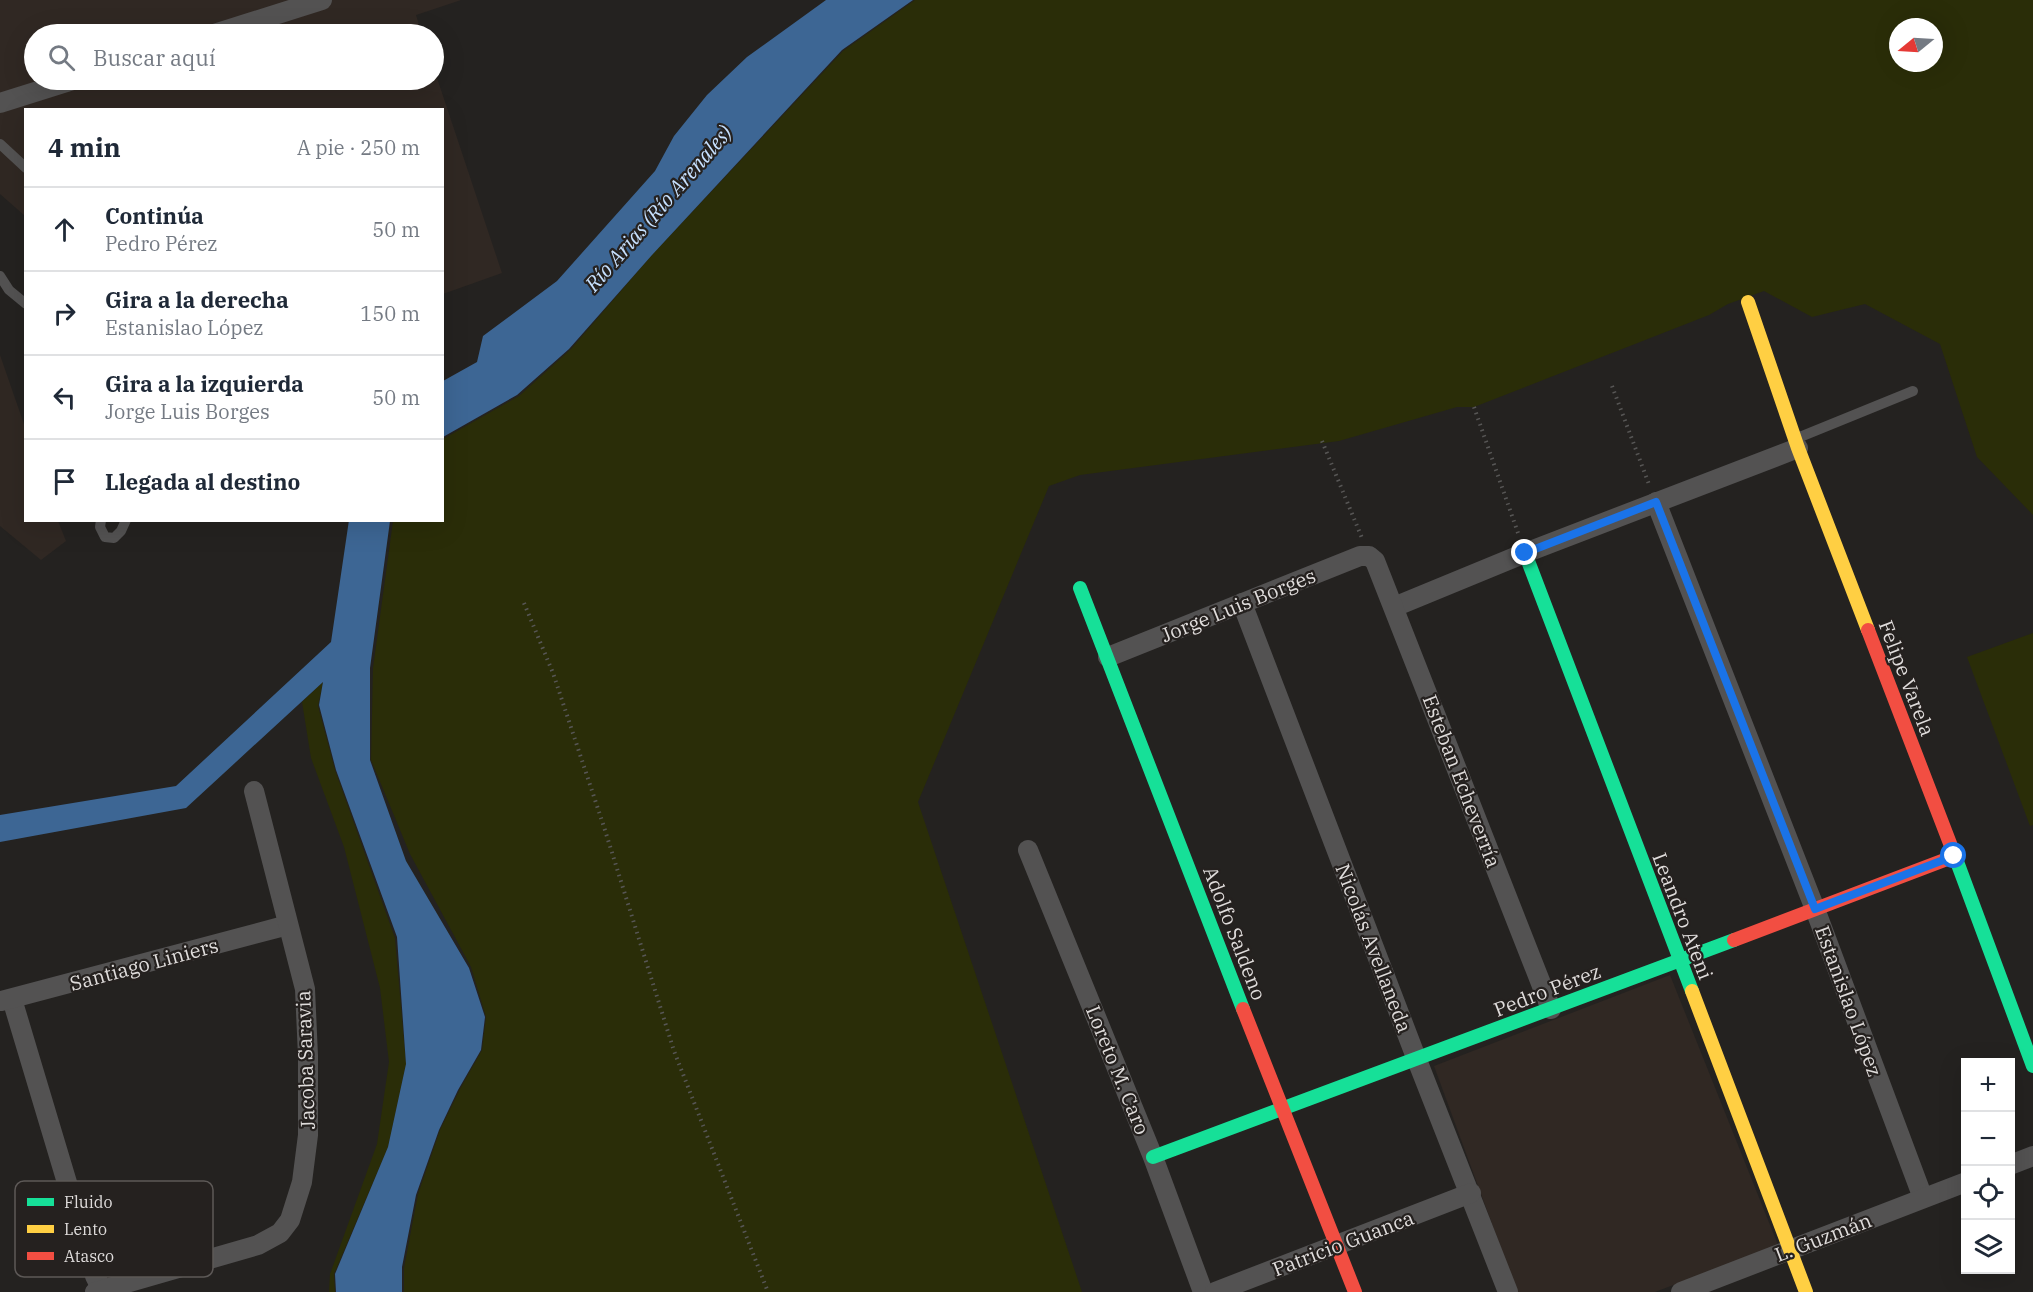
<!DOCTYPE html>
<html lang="es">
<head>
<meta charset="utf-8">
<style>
  :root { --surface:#fff; --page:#f2f2f3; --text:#1f2937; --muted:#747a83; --line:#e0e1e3 }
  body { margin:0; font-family:"IBM Plex Serif",serif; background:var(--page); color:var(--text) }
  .controls { position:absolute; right:18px; bottom:18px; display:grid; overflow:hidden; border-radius:0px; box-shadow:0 6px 24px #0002 }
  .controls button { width:54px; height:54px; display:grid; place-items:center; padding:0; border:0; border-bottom:2px solid var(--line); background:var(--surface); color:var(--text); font:30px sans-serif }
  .compass { position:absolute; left:1889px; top:18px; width:54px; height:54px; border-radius:50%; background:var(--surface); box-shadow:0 6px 24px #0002; rotate:252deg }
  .stop { position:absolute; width:18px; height:18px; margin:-14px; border:4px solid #1a73e8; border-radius:50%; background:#fff }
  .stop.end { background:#1a73e8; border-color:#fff; box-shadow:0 2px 6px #0008 }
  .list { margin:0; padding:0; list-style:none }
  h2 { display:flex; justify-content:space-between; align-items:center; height:78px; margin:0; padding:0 24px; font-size:26px }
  h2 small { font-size:20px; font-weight:400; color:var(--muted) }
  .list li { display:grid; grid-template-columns:39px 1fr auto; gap:18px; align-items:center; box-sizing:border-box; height:84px; padding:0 24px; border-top:2px solid var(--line) }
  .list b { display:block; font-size:22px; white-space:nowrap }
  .list p { margin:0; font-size:20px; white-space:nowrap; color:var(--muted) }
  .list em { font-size:20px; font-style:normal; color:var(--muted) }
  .icon { flex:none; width:33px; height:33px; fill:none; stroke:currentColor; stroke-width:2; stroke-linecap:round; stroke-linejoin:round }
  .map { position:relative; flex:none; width:2033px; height:1292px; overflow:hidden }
  .search { position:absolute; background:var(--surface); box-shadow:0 6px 24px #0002; left:24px; top:24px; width:420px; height:66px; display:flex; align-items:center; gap:15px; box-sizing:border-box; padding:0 21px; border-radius:33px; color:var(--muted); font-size:22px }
  .panel { position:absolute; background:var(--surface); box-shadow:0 6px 24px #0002; left:24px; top:108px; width:420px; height:414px; border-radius:0px }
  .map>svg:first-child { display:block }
  .built { fill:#302823 }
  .green { fill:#2a2d08; fill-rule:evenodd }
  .water { fill:#3d6694 }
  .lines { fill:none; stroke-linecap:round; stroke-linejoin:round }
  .path { stroke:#575655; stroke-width:4; stroke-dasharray:1.5 4.5; stroke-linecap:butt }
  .lane { stroke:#535252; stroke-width:10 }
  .street { stroke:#535252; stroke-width:20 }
  .fast { stroke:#16e098; stroke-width:14 }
  .slow { stroke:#ffcf43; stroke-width:14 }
  .jam { stroke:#f24e42; stroke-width:14 }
  .route { stroke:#1a73e8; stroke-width:8 }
  .labels { text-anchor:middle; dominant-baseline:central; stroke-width:4.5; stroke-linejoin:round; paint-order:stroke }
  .street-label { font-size:20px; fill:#dfdcdb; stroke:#25211f }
  .water-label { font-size:21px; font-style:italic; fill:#c7e1ff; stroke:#25211f }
  .key { fill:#25211f; stroke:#5d5957; stroke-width:1.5 }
  .key-label { font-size:16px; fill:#dfdcdb }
</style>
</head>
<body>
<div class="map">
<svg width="2033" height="1292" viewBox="0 0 2033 1292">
  <rect width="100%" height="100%" fill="#242220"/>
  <g class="built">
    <polygon points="0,0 461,0 416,15 422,34 34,34 34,80 434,80 434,69 502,273 443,294 442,110 26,110 25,216 0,194"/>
    <polygon points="0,355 25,427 26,520 58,521 66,541 41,560 0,526"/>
    <polygon points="1670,975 1778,1245 1655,1292 1517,1292 1434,1066"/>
  </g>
  <g class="green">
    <path d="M915 0H2033V515L1977 457 1940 344 1865 304 1812 317 1764 291 1728 304 1709 315 1474 407H1457L1339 441 1080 475 1049 486 918 802 1082 1292H404V1268L418 1194 440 1130 460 1089 482 1050 486 1017 471 967 410 854 371 760 373 668 393 521 442 520 443 439 519 396 571 349 652 255 843 51ZM1898 27H1934V63H1898Z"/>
    <polygon points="2033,633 2033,825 2030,826 1967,657"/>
    <polygon points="323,682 318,706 335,770 395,938 406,1064 388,1147 334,1274 335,1292 329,1292 330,1274 377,1144 389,1062 380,988 344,847 311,758 302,702"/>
  </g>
  <g class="water">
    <polygon points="826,0 913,0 842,50 652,255 569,349 517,395 443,437 443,381 477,362 483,336 557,281 655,171 674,136 707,95 747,57"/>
    <polygon points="349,520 390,521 370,668 370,760 406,861 469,968 485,1017 481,1050 458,1090 439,1130 416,1195 402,1267 402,1292 336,1292 335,1274 388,1147 406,1064 397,937 336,770 319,705 323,682 186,808 0,842 0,815 176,786 331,642"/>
  </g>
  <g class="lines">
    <g class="path">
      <polyline points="1612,386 1650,487"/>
      <polyline points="1474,407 1518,533"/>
      <polyline points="1322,441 1362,538"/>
      <polyline points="524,603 553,673 604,827 674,1051 768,1292"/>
    </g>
    <g class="lane">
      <polyline points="0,144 26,168"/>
      <polyline points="0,276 9,290 26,304"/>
      <polyline points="1795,439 1913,391"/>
      <polyline points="101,520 100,527 105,537 114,538 121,531 126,520"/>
    </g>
    <g class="street">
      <polyline points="214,34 322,0"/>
      <polyline points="0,103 73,80"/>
      <polyline points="1656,502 1815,909 1923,1198"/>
      <polyline points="1242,603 1417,1060 1508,1292"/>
      <polyline points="1394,607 1525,553 1798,448"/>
      <polyline points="1108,657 1360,556 1369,556 1375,561 1551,1009"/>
      <polyline points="1028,850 1153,1157 1203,1292"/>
      <polyline points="12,999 95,1276 103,1292"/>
      <polyline points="1,1001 288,925"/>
      <polyline points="2010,1165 2033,1156"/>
      <polyline points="95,1292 258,1245 280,1233 290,1220 302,1182 308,1135 308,1056 305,989 254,791"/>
      <polyline points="1215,1292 1471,1193"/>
      <polyline points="1681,1292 1966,1182"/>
    </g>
    <g class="fast">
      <polyline points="1525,553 1692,991"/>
      <polyline points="1080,588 1243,1009"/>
      <polyline points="1956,859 2033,1066"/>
      <polyline points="1153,1157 1734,940"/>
    </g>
    <g class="slow">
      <polyline points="1748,302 1798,448 1868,630"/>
      <polyline points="1692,991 1806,1292"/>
    </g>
    <g class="jam">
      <polyline points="1868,630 1956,859"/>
      <polyline points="1734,940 1955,856"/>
      <polyline points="1243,1009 1355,1292"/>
    </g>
  </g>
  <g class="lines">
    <polyline class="route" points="1525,553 1656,502 1815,909 1954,856"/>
  </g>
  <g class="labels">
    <g class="street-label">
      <text transform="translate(1238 605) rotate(-22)">Jorge Luis Borges</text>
      <text transform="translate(1907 678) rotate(69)">Felipe Varela</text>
      <text transform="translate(1462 781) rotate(69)">Esteban Echeverría</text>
      <text transform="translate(1683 916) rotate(69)">Leandro Ateni</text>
      <text transform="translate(1235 933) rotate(69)">Adolfo Saldeno</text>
      <text transform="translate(1374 948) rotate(69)">Nicolás Avellaneda</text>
      <text transform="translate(144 964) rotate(-15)">Santiago Liniers</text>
      <text transform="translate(1547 990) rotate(-21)">Pedro Pérez</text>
      <text transform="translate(1849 1001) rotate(70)">Estanislao López</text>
      <text transform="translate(305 1060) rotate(-92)">Jacoba Saravia</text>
      <text transform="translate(1118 1070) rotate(68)">Loreto M. Caro</text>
      <text transform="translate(1823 1237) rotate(-21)">L. Guzmán</text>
      <text transform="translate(1343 1243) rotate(-21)">Patricio Guanca</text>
    </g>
    <g class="water-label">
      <text transform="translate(658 208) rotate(-49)">Río Arias (Río Arenales)</text>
    </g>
  </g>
  <rect x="15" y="1181" width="198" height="96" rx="9" class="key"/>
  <rect x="27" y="1198" width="27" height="8" fill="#16e098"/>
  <rect x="27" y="1225" width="27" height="8" fill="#ffcf43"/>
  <rect x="27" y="1252" width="27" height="8" fill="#f24e42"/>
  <g class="key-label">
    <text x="64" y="1208">Fluido</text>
    <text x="64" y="1235">Lento</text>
    <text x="64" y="1262">Atasco</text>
  </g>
</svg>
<div class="controls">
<button>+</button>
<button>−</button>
<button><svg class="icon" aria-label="locate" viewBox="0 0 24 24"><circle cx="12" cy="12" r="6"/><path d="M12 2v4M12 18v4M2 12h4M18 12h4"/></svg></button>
<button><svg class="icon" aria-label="layers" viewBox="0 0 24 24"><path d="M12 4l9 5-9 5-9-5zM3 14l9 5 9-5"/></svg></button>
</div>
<svg class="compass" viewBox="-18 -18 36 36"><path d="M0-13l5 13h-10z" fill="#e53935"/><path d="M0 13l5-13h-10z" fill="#747a83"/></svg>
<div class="stop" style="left:1954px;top:856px"></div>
<div class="stop end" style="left:1525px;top:553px"></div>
<div class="search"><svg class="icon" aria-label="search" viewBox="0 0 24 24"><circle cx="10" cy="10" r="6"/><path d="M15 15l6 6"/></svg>Buscar aquí</div>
<section class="panel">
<h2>4 min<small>A pie · 250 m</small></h2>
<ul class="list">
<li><svg class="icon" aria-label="ahead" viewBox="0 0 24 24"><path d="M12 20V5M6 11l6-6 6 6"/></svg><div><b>Continúa</b><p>Pedro Pérez</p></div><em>50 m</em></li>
<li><svg class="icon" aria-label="right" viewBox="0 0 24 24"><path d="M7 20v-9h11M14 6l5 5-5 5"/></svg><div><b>Gira a la derecha</b><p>Estanislao López</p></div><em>150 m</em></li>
<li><svg class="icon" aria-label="left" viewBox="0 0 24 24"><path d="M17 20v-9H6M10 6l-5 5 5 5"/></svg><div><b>Gira a la izquierda</b><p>Jorge Luis Borges</p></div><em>50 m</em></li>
<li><svg class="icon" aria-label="arrive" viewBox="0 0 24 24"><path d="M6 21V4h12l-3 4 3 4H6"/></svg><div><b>Llegada al destino</b></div></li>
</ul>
</section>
</div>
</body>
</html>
